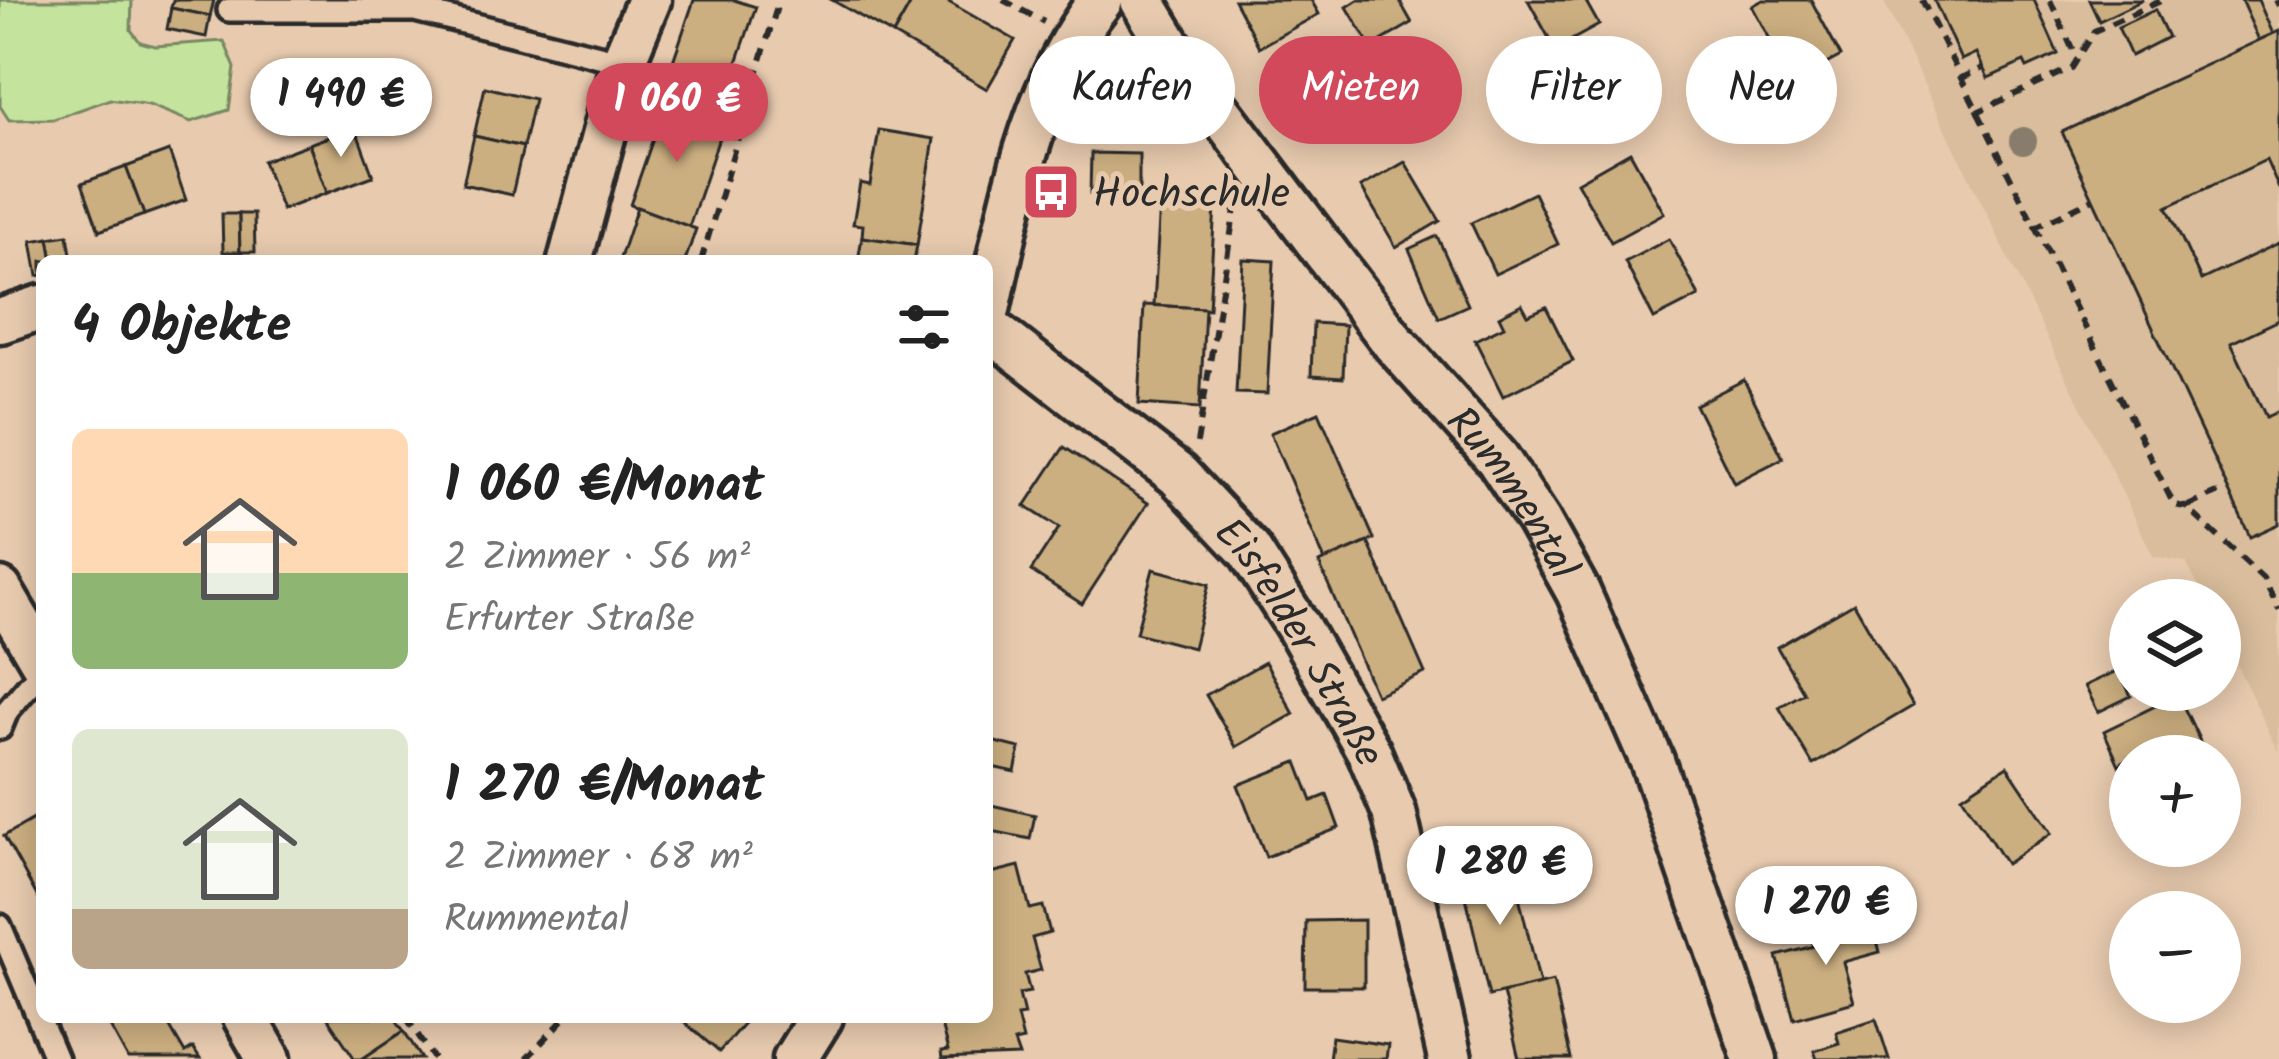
<!DOCTYPE html>
<html lang="de">
<meta charset="utf-8">
<style>
:root{--surface:#fff;--page:#f2f2f2;--text:#222;--muted:#767676;--accent:#d1495b}
body{margin:0;font-family:Kalam,sans-serif;background:var(--page);color:var(--text);height:100vh;display:flex;flex-direction:column;font-size:45px;white-space:nowrap}
*{box-sizing:border-box;margin:0}
p{font-size:39px;color:var(--muted)}
.icon{flex:none;width:66px;height:66px;fill:none;stroke:currentColor;stroke-width:2;stroke-linecap:round;stroke-linejoin:round}
.map{position:relative;flex:1;overflow:hidden}
.panel{position:absolute;left:36px;top:255px;width:957px;height:768px;display:flex;flex-direction:column;background:var(--surface);border-radius:18px;box-shadow:0 6px 30px #0003}
.panel>*{flex:none}
.guide{position:absolute;left:1029px;top:36px;width:1068px;height:108px;display:flex;gap:24px}
.tools{position:absolute;left:2109px;top:579px;display:grid;gap:24px}
.tools a{display:grid;place-items:center;width:132px;height:132px;border-radius:50%;background:var(--surface);box-shadow:0 6px 30px #0003;font-size:60px}
.price{position:absolute;translate:-50% -102px;padding:0 27px;border-radius:42px;background:#fff;color:#222;font-size:39px;line-height:78px;filter:drop-shadow(0 3px 6px #0008)}
.price::after{content:'';position:absolute;left:50%;top:72px;width:36px;height:27px;margin-left:-18px;background:inherit;clip-path:polygon(0 0,100% 0,50% 100%)}
.price.active{background:var(--accent);color:#fff}
ul{padding:0;list-style:none}
li{display:flex;align-items:center;gap:36px;height:300px;padding:0 36px}
li span{display:grid;place-items:center;flex:none;width:336px;height:240px;border-radius:18px;color:#555}
li>.icon{margin-inline-start:auto}
span .icon{width:144px;height:144px;fill:#fffc;stroke-width:1}
li b{font-size:51px}
h2{display:flex;justify-content:space-between;align-items:center;height:144px;padding:0 36px;font-size:51px}
.chip{padding:0 42px;border-radius:54px;background:var(--surface);box-shadow:0 6px 30px #0003;font-size:42px;line-height:108px}
.chip.active{background:var(--accent);color:#fff}
.map>svg:first-child{display:block}
.built{fill:#d9bd9c}
.green{fill:#c4e39c;stroke:#788764;stroke-width:3}
.building{fill:#ccaf81;stroke:#2b2b2b;stroke-width:3}
.lines{fill:none;stroke-linecap:round;stroke-linejoin:round}
.service-casing{stroke:#2b2b2b;stroke-width:30}
.minor-casing{stroke:#2b2b2b;stroke-width:51}
.path{stroke:#2b2b2b;stroke-width:6;stroke-dasharray:12 9;stroke-linecap:butt}
.service{stroke:#e8cbaf;stroke-width:21}
.minor{stroke:#e8cbaf;stroke-width:42}
.tree{fill:#887d6c}
.labels{text-anchor:middle;stroke-width:10;stroke-linejoin:round;paint-order:stroke}
.poi-label{font-size:42px;fill:#2b2b2b;stroke:#e8cbaf;text-anchor:start}
.street-label{font-size:42px;fill:#2b2b2b;stroke:#e8cbaf}
</style>
<div class="map">
<svg width="2279" height="1059" viewBox="0 0 2279 1059">
<rect width="100%" height="100%" fill="#e8cbaf"/>
<filter id="ink" filterUnits="userSpaceOnUse"><feTurbulence type="fractalNoise" baseFrequency=".00833" numOctaves="2"/><feDisplacementMap in="SourceGraphic" scale="24" xChannelSelector="R" yChannelSelector="G"/><feConvolveMatrix kernelMatrix="1 2 1 2 8 2 1 2 1" color-interpolation-filters="sRGB"/></filter>
<g filter="url(#ink)">
<!-- built -->
<path class="built" d="M1883,0H2279V752L2220,631V600H2205L2186,562L2153,556Z"/>
<!-- green -->
<path class="green" d="M0,0H132L131,30L140,42L155,46L224,41L235,68L229,110L191,122L149,105L110,99L54,119L9,120L0,106Z"/>
<!-- building -->
<g class="building">
<path d="M173,0H214L210,16L171,8Z"/>
<path d="M694,0H734L756,7L717,121L659,102Z"/>
<path d="M832,0H913L893,35Z"/>
<path d="M913,0H945L1015,40L987,89L893,35Z"/>
<path d="M1234,0H1311L1319,14L1259,47Z"/>
<path d="M1358,0H1399L1412,23L1371,47L1347,7Z"/>
<path d="M1528,0H1585L1599,25L1555,49Z"/>
<path d="M1763,0H1811L1841,56L1793,82L1752,6Z"/>
<path d="M1934,0H2034L2058,54L2027,68L2024,62L1988,78L1976,53L1961,60Z"/>
<path d="M2089,0H2143L2099,21Z"/>
<path d="M2241,0H2258L2273,34L2259,40Z"/>
<path d="M171,8L210,16L206,37L167,29Z"/>
<path d="M2155,10L2168,37L2131,56L2118,27Z"/>
<path d="M2279,31V189L2266,160L2167,207L2201,280L2279,243V320L2231,343L2266,417L2279,411V524L2250,537L2062,132Z"/>
<path d="M1600,52L1630,105L1580,134L1550,81Z"/>
<path d="M485,87L534,99L523,147L474,136Z"/>
<path d="M665,104L724,123L689,227L630,205Z"/>
<path d="M355,127L373,176L327,193L309,144Z"/>
<path d="M879,130L934,139L917,245L862,237L863,225L853,224L860,183L870,185Z"/>
<path d="M474,136L523,147L512,195L463,184Z"/>
<path d="M309,144L327,193L282,210L263,161Z"/>
<path d="M169,151L186,200L144,215L126,167Z"/>
<path d="M1630,152L1664,213L1611,242L1577,182Z"/>
<path d="M1091,153L1139,154V195L1090,194Z"/>
<path d="M1405,162L1440,221L1396,247L1361,187Z"/>
<path d="M126,167L144,215L99,231L82,183Z"/>
<path d="M1534,193L1558,244L1495,274L1471,223Z"/>
<path d="M1160,202L1215,205L1209,309L1154,305Z"/>
<path d="M637,207L696,229L685,261H619Z"/>
<path d="M222,214H239L240,252H223Z"/>
<path d="M239,214H254L255,252H240Z"/>
<path d="M68,235L72,261H53L49,238Z"/>
<path d="M1437,236L1468,305L1439,318L1409,249Z"/>
<path d="M862,237L917,245L914,261H858Z"/>
<path d="M49,238L53,261H42V275L38,276L32,241Z"/>
<path d="M1669,239L1699,296L1654,319L1625,262Z"/>
<path d="M1243,259L1274,261L1267,394L1236,393Z"/>
<path d="M1522,304L1528,315L1546,307L1573,361L1503,396L1475,340L1504,326L1499,316Z"/>
<path d="M1144,305L1205,308L1200,408L1139,404Z"/>
<path d="M1313,323L1345,325L1343,378L1311,376Z"/>
<path d="M1744,380L1783,458L1734,483L1695,405Z"/>
<path d="M1319,412L1374,539L1325,561L1270,433Z"/>
<path d="M1064,447L1148,503L1082,604L1031,571L1059,528L1025,506Z"/>
<path d="M1368,542L1425,673L1376,695L1319,563Z"/>
<path d="M1153,569L1209,584L1193,648L1136,633Z"/>
<path d="M1854,603L1913,706L1813,765L1779,707L1804,693L1777,647Z"/>
<path d="M1265,662L1294,714L1236,747L1206,695Z"/>
<path d="M2119,670L2131,696L2098,712L2085,686Z"/>
<path d="M2178,695L2207,756L2142,754L2130,756L2119,765L2104,731Z"/>
<path d="M987,740L1020,748L1015,772L987,766Z"/>
<path d="M1297,762L1312,801L1327,795L1339,828L1266,857L1238,785Z"/>
<path d="M2007,766L2052,833L2006,864L1962,796Z"/>
<path d="M987,804L1035,815L1030,839L987,830Z"/>
<path d="M42,814V905L4,836Z"/>
<path d="M1510,859L1540,984L1489,996L1460,871Z"/>
<path d="M1019,866L1030,909L1043,906L1050,933L1032,938L1041,970L1025,974L1030,992L1019,994L1024,1015L1017,1016L1023,1040L1014,1042L1019,1056L942,1059L941,1052L948,1051L939,1017H987V874Z"/>
<path d="M1871,918L1880,952L1843,962L1854,1002L1794,1019L1777,956L1814,946L1810,934Z"/>
<path d="M1364,920V987H1305L1306,921Z"/>
<path d="M1553,981L1571,1059H1519L1503,993Z"/>
<path d="M105,1017H164L185,1053L193,1048L200,1059H128Z"/>
<path d="M327,1017H394L404,1031L362,1059H355Z"/>
<path d="M678,1017H749L719,1052Z"/>
<path d="M1876,1019L1889,1059H1817L1814,1051L1839,1043L1836,1032Z"/>
<path d="M404,1031L422,1059H362Z"/>
<path d="M1332,1037L1388,1045L1386,1059H1329Z"/>
</g>
<g class="lines">
<!-- service casing -->
<g class="service-casing">
<g id="service">
<path d="M229,10H415L623,62"/>
<path d="M0,728L7,711L42,670"/>
<path d="M0,926L56,1059"/>
</g>
</g>
<!-- minor casing -->
<g class="minor-casing">
<g id="minor">
<path id="s1" d="M1142,0L1169,45L1301,220L1395,344L1497,458L1538,520L1578,592L1652,761L1755,1059"/>
<path d="M570,261L623,62L649,0"/>
<path d="M987,314C1011,206 1030,89 1101,0"/>
<path d="M0,321L42,307"/>
<path id="s2" d="M987,327L1178,475L1249,550L1298,627L1369,752L1394,812L1450,1059"/>
<path d="M0,590L42,661"/>
<path d="M245,1017L269,1059"/>
<path d="M795,1059L821,1017"/>
</g>
</g>
<!-- path -->
<g class="path">
<path d="M1003,0L1044,22"/>
<path d="M1922,0L2174,505L2186,507L2263,578L2279,610"/>
<path d="M2050,0L2076,57"/>
<path d="M2276,0L2279,6"/>
<path d="M1960,79L1983,68"/>
<path d="M1975,113L2071,68L2094,31L2163,0"/>
<path d="M2033,228L2093,199"/>
<path d="M701,261L779,0"/>
<path d="M1197,443L1237,196"/>
<path d="M2188,506L2228,488"/>
<path d="M406,1017L434,1059"/>
<path d="M526,1059L566,1017"/>
</g>
<!-- service -->
<use href="#service" class="service"/>
<!-- minor -->
<use href="#minor" class="minor"/>
</g>
<!-- trees -->
<circle class="tree" cx="2023" cy="141" r="14"/>
</g>
<!-- icons -->
<defs>
<g id="bus-square" transform="scale(3)"><rect x="-9" y="-9" width="18" height="18" rx="4" fill="#d1495b" stroke="#e8cbaf"/><path d="M-5-6H5V4H4V6H2V4H-2V6H-4V4H-5ZM-3.5-4V0h7V-4ZM-3.5 1.2v1.5H-2V1.2ZM2 1.2v1.5H3.5V1.2Z" fill="#fff"/></g>
</defs>
<g fill-rule="evenodd">
<use href="#bus-square" x="1051" y="192"/>
</g>
<g class="labels">
<!-- poi labels -->
<g class="poi-label">
<text x="1093" y="207">Hochschule</text>
</g>
<!-- street labels -->
<g class="street-label">
<text dy="15" stroke="none"><textPath href="#s1" startOffset="618">Rummental</textPath></text>
<text dy="15" stroke="none"><textPath href="#s2" startOffset="450">Eisfelder Straße</textPath></text>
</g>
</g>
</svg>
<div class="tools">
<a><svg class="icon" aria-label="layers" viewBox="0 0 24 24"><path d="M12 4l9 5-9 5-9-5zM3 14l9 5 9-5"/></svg></a>
<a>+</a>
<a>−</a>
</div>
<b class="price" style="left:341px;top:160px">1 490 €</b>
<b class="price active" style="left:677px;top:165px">1 060 €</b>
<b class="price" style="left:1500px;top:928px">1 280 €</b>
<b class="price" style="left:1826px;top:968px">1 270 €</b>
<div class="guide">
<a class="chip">Kaufen</a>
<a class="chip active">Mieten</a>
<a class="chip">Filter</a>
<a class="chip">Neu</a>
</div>
<section class="panel">
<h2>4 Objekte<svg class="icon" aria-label="filters" viewBox="0 0 24 24"><path d="M4 7h16M4 17h16"/><circle cx="9" cy="7" r="2"/><circle cx="15" cy="17" r="2"/></svg></h2>
<ul>
<li><span style="background:linear-gradient(#ffd9b3 60%,#8fb573 0)"><svg class="icon" aria-label="home" viewBox="0 0 24 24"><path d="M3 11l9-7 9 7M6 9v11h12V9"/></svg></span><div><b>1 060 €/Monat</b><p>2 Zimmer · 56 m²</p><p>Erfurter Straße</p></div></li>
<li><span style="background:linear-gradient(#dfe7d0 75%,#b9a48a 0)"><svg class="icon" aria-label="home" viewBox="0 0 24 24"><path d="M3 11l9-7 9 7M6 9v11h12V9"/></svg></span><div><b>1 270 €/Monat</b><p>2 Zimmer · 68 m²</p><p>Rummental</p></div></li>
</ul>
</section>
</div>
